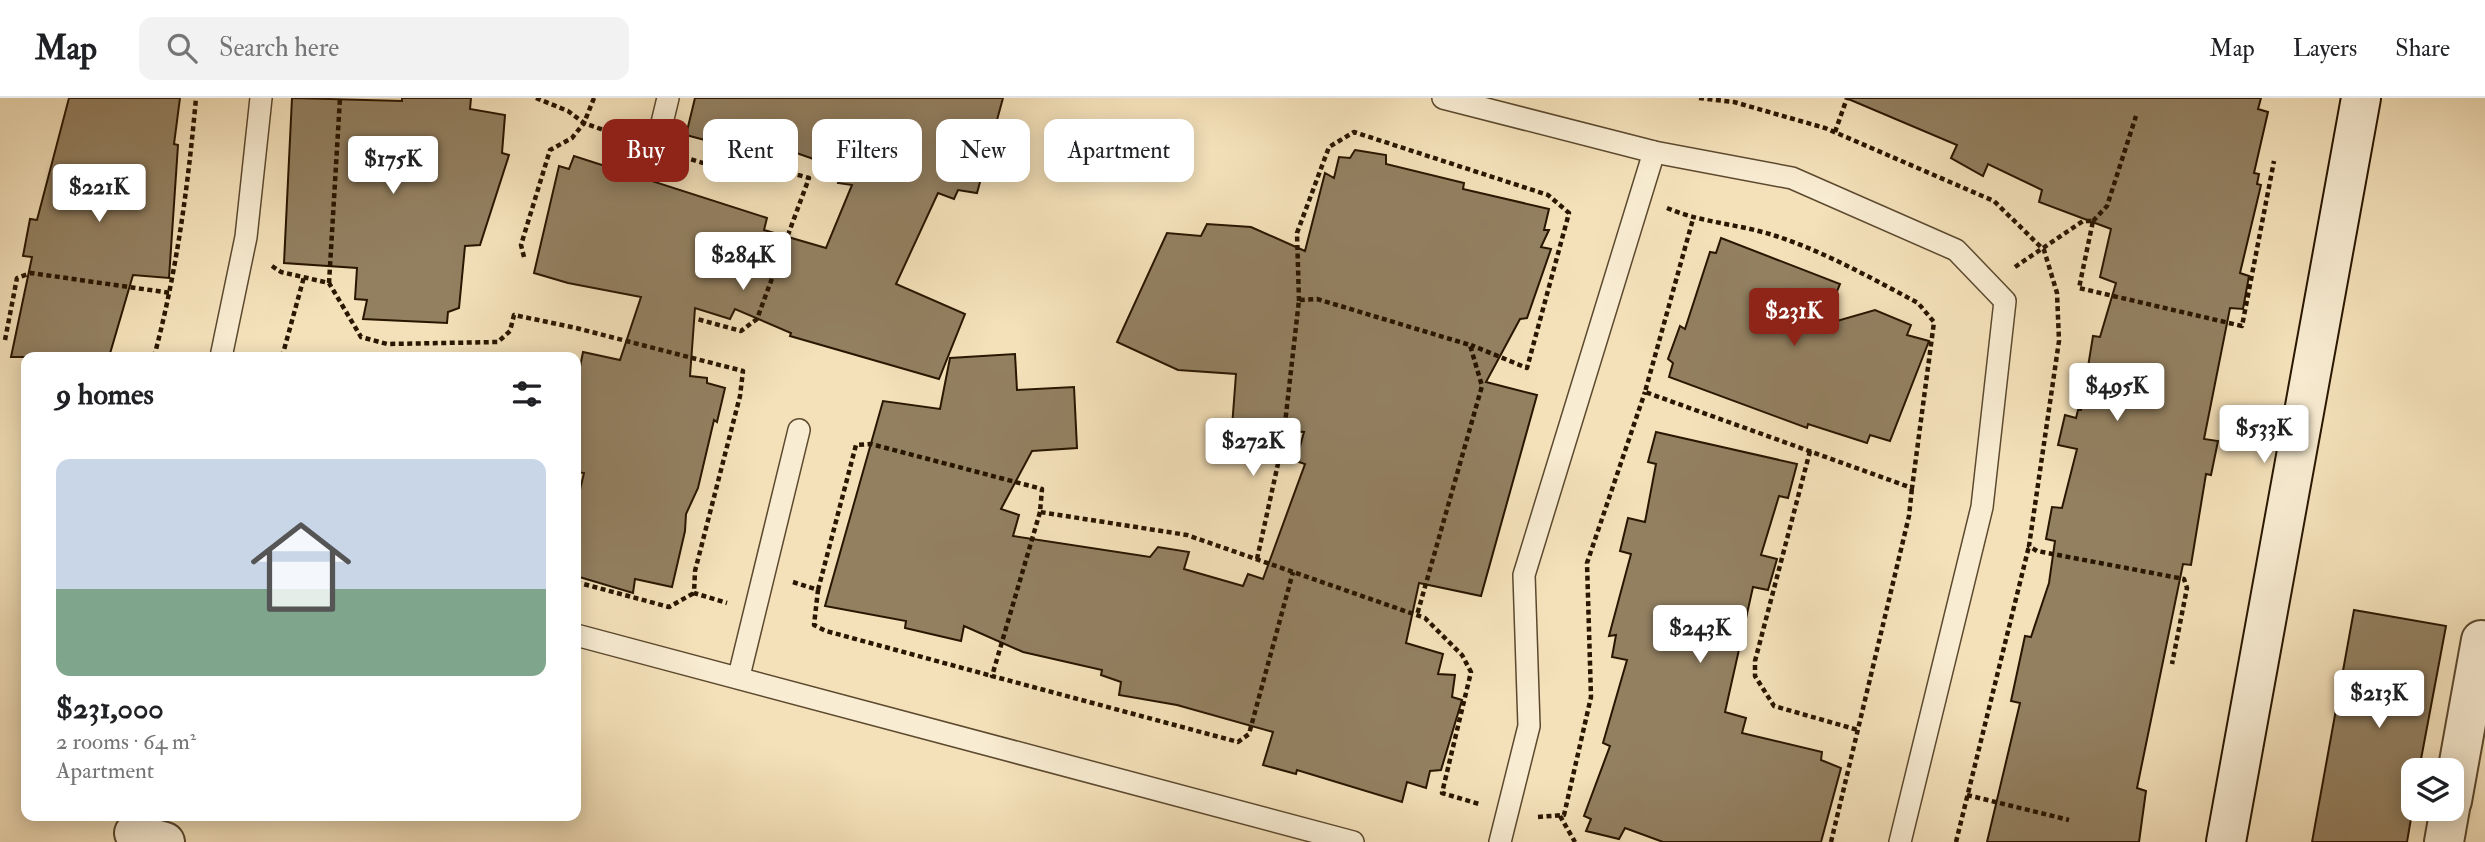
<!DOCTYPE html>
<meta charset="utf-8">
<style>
:root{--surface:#fff;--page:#f2f2f2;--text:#202124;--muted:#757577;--line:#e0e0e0;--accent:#8f2418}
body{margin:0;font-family:"IM FELL Double Pica",serif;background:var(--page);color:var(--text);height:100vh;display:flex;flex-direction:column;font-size:26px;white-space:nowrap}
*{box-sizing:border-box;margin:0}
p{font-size:23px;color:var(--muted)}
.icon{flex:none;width:38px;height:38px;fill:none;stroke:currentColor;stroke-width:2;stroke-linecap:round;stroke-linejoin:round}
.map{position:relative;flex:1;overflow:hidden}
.drawer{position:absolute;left:21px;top:254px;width:560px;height:469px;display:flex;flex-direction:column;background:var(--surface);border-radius:14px;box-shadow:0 4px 18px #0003}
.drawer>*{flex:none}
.banner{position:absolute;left:602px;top:21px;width:665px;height:63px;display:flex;gap:14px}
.fabs{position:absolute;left:2401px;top:660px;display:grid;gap:14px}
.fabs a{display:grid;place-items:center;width:63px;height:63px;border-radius:14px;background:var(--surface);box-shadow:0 4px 18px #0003;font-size:35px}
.price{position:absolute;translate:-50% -60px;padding:0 16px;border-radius:7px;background:#fff;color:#222;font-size:23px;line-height:46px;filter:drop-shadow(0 2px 4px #0008)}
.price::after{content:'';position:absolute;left:50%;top:42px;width:21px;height:16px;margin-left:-10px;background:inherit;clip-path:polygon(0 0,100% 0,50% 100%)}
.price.on{background:var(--accent);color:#fff}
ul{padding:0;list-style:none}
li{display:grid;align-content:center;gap:14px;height:371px;padding:0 35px}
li+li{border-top:2px solid var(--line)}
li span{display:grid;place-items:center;height:217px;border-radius:14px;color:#555}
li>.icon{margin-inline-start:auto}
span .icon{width:126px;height:126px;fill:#fffc;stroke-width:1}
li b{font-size:30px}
h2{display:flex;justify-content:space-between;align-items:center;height:84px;padding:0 35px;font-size:30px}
.pill{padding:0 24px;border-radius:14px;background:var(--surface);box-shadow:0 4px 18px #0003;font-size:24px;line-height:63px}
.pill.on{background:var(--accent);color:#fff}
header{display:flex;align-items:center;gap:42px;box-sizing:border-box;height:98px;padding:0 35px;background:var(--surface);border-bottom:2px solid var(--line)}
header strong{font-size:33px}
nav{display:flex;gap:38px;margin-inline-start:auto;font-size:24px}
.search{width:490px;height:63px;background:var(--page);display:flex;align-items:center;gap:18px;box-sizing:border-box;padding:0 24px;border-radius:14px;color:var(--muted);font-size:26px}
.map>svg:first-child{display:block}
.building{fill:#938061;stroke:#291600;stroke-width:2}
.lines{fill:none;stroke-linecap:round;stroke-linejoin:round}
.lane-casing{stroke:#5c492e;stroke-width:24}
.street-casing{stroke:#5c492e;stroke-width:42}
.secondary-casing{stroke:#291600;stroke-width:42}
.path{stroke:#291600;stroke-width:4.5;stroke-dasharray:5 3.5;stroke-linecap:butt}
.lane{stroke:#f8ecd2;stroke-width:21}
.street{stroke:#f8ecd2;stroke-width:38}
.secondary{stroke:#f8ecd2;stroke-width:38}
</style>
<header>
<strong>Map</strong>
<div class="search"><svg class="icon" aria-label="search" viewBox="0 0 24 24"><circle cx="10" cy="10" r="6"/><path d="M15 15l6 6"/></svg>Search here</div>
<nav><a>Map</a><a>Layers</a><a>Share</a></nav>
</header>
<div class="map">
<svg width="2485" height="744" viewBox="0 0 2485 744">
<rect width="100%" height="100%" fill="#f4e1ba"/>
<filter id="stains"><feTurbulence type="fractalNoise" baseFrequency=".00286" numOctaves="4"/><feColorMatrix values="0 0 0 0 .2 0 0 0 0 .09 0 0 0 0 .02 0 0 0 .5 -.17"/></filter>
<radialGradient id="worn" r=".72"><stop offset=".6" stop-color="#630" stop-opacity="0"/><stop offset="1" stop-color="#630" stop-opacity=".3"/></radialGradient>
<!-- building -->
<g class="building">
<path d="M69,0H180L174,46L178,47L169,180L133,177L109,259H11L32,159L23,158L30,121L37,122Z"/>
<path d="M292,0L402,3V0H471L470,11L505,17L502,55L509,57L480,147L465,148L459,210L448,214L447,225L363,221L367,202L355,201L357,170L284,165Z"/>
<path d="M695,0H1003L977,95L958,92L954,101L938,95L896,186L965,216L939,281L790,238L791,235L735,211L730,221L695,210L690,278L707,280V285L725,290L717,324L714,322L698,390L686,416L685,433L672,489L635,481L633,495L576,478V408L584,375L576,374V289L583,254L620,262L641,199L568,185L534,175L559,68L569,71L574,58L767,120L764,132L826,150L852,87L838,85L842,71L788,52L784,63L686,37Z"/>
<path d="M1846,0H2261L2258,11L2268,14L2254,75L2259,76L2257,86L2261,87L2240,175L2249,178L2243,211L2230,210L2204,341L2218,343L2211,377L2206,376L2191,467L2183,466L2137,690L2146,693L2139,744H1987L2020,605L2011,603L2025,538L2031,539L2049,485L2055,443L2046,441L2052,409L2062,410L2077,351L2058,347L2065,317L2076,320L2078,312H2081L2093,238L2100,239L2116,185L2100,179L2111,131L2039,104L2042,92L1988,66L1983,78L1951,60L1957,47Z"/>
<path d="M1355,52L1386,57V66L1464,85L1463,91L1549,111L1544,132H1549L1541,149L1551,151L1527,220L1520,221L1486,284L1537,297L1481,498L1419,485L1406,545L1443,556L1438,576L1455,577L1452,599L1462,602L1441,672L1430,673L1426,690L1407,684L1402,704L1297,672L1296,676L1263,667L1273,634L1177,607L1119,597L1121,584L1101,577L1102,572L1023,554L964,528L961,543L905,530L906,523L825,508L883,303L940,311L950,260L1015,256L1017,292L1074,289L1077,350L1032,353L1001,411L1019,417L1013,438L1150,459L1158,449L1189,454L1184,471L1243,488L1248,476L1263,481L1305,366L1296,363L1304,334L1232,329L1236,276L1178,272L1117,244L1167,135L1201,138L1207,126L1251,129L1305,153L1325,75L1334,80L1339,59L1350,60Z"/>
<path d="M1721,140L1840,186L1823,227L1875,212L1911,227L1907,237L1929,243L1890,343L1870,337L1867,345L1808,326L1807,330L1669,279L1673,265L1668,261L1680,228L1685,231L1710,154L1716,155Z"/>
<path d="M1656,334L1797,366L1788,400L1779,398L1761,457L1777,461L1768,492L1753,489L1725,614L1746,620L1742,635L1822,654L1821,662L1841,670L1821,744H1663L1625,730L1619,741L1586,733L1591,721L1584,718L1610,648L1603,645L1627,562L1612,559L1616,537L1609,538L1631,456L1620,453L1628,420L1645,424L1656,366L1648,364Z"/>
<path d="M2354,512L2446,528L2419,672H2413V709L2407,744H2312Z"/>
</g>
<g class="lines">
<!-- lane casing -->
<g class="lane-casing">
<g id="lane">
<path d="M1443,0L1654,54L1792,80L1956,152L2005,203L1982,409L1900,744"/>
<path d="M661,29L668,0"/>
<path d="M221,259L246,139L261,0"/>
<path d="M576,537L1353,744"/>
<path d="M739,578L799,332"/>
<path d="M1500,744L1529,628L1524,477L1654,54"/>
</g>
</g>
<!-- street casing -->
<g class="street-casing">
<g id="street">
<path d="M2452,703L2481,542"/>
<path d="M134,735L165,744"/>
<path d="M2444,744L2450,710"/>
</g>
</g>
<!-- secondary casing -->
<g class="secondary-casing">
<path id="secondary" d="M2226,744L2361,0"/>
</g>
<!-- path -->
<g class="path">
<path d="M536,0L568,13L584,25L594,0"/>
<path d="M1699,0L1734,4L1825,30L1994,103L2044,152L2057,195L2059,243L2029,448L2037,453L2184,481L2187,490L2172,566"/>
<path d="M1835,34L1847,0"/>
<path d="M675,56C698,63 720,74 741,61L809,80L757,221L741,233L697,221"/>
<path d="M1667,110C1702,125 1740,126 1776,138C1825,154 1873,181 1918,205L1934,224L1912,390L1645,294L1693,121"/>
<path d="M2093,123L2107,108L2136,18"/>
<path d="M524,159L521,147L550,52L572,40L584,25L634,43"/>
<path d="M272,168L281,174L329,185L361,239L387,246L498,244L510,233L514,217L576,230L743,273L740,298L695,473L694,495L727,505"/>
<path d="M2015,169L2083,123H2093L2079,190L2242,228L2274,63"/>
<path d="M329,185L340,0"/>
<path d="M1299,203L1297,135L1329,49L1354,34L1548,97L1569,115L1527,270L1471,247"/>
<path d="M5,242L17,180L31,175L171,195"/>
<path d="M154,259C177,173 188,88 196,0"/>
<path d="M282,259L304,179"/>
<path d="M1810,353L1755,563V578L1774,608L1858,632"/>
<path d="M1040,414L992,578L1238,644L1249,636L1293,474"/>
<path d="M1257,461L1283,343L1299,202L1317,201L1470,247L1482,288L1417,517"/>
<path d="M576,484L669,509L694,495"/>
<path d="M793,484L818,492L814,527L826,533L992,578"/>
<path d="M818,492L856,347L871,346L1042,391L1040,414L1187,437L1425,520L1462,557L1471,574L1442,695L1479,706"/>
<path d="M1967,697L2069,722"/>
<path d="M1560,718L1575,744"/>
<path d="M1538,719L1564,717L1591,599L1587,465L1645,294"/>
<path d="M1831,744L1909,418L1912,390"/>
<path d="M1956,744L2029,448"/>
</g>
<!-- lane -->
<use href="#lane" class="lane"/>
<!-- street -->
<use href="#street" class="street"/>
<!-- secondary -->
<use href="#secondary" class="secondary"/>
</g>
<rect width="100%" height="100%" filter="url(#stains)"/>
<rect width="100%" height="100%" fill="url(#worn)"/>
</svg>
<div class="fabs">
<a><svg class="icon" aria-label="layers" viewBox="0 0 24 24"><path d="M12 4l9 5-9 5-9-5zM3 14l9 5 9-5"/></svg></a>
</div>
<b class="price" style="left:393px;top:98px">$175K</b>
<b class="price" style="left:99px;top:126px">$221K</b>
<b class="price" style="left:743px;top:194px">$284K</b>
<b class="price on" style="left:1794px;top:250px">$231K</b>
<b class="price" style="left:2117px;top:325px">$495K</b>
<b class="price" style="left:2264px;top:367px">$533K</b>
<b class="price" style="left:1253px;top:380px">$272K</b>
<b class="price" style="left:1700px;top:567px">$243K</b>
<b class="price" style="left:2379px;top:632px">$213K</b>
<div class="banner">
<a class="pill on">Buy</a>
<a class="pill">Rent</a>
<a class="pill">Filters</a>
<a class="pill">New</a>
<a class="pill">Apartment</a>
</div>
<section class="drawer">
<h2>9 homes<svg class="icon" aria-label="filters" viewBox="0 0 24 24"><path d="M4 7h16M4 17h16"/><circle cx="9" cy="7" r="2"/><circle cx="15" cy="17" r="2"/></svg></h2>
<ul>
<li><span style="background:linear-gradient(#c9d6e8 60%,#7fa58c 0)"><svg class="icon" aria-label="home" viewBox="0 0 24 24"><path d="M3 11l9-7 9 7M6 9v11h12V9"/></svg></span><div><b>$231,000</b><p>2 rooms · 64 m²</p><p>Apartment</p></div></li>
</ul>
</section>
</div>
